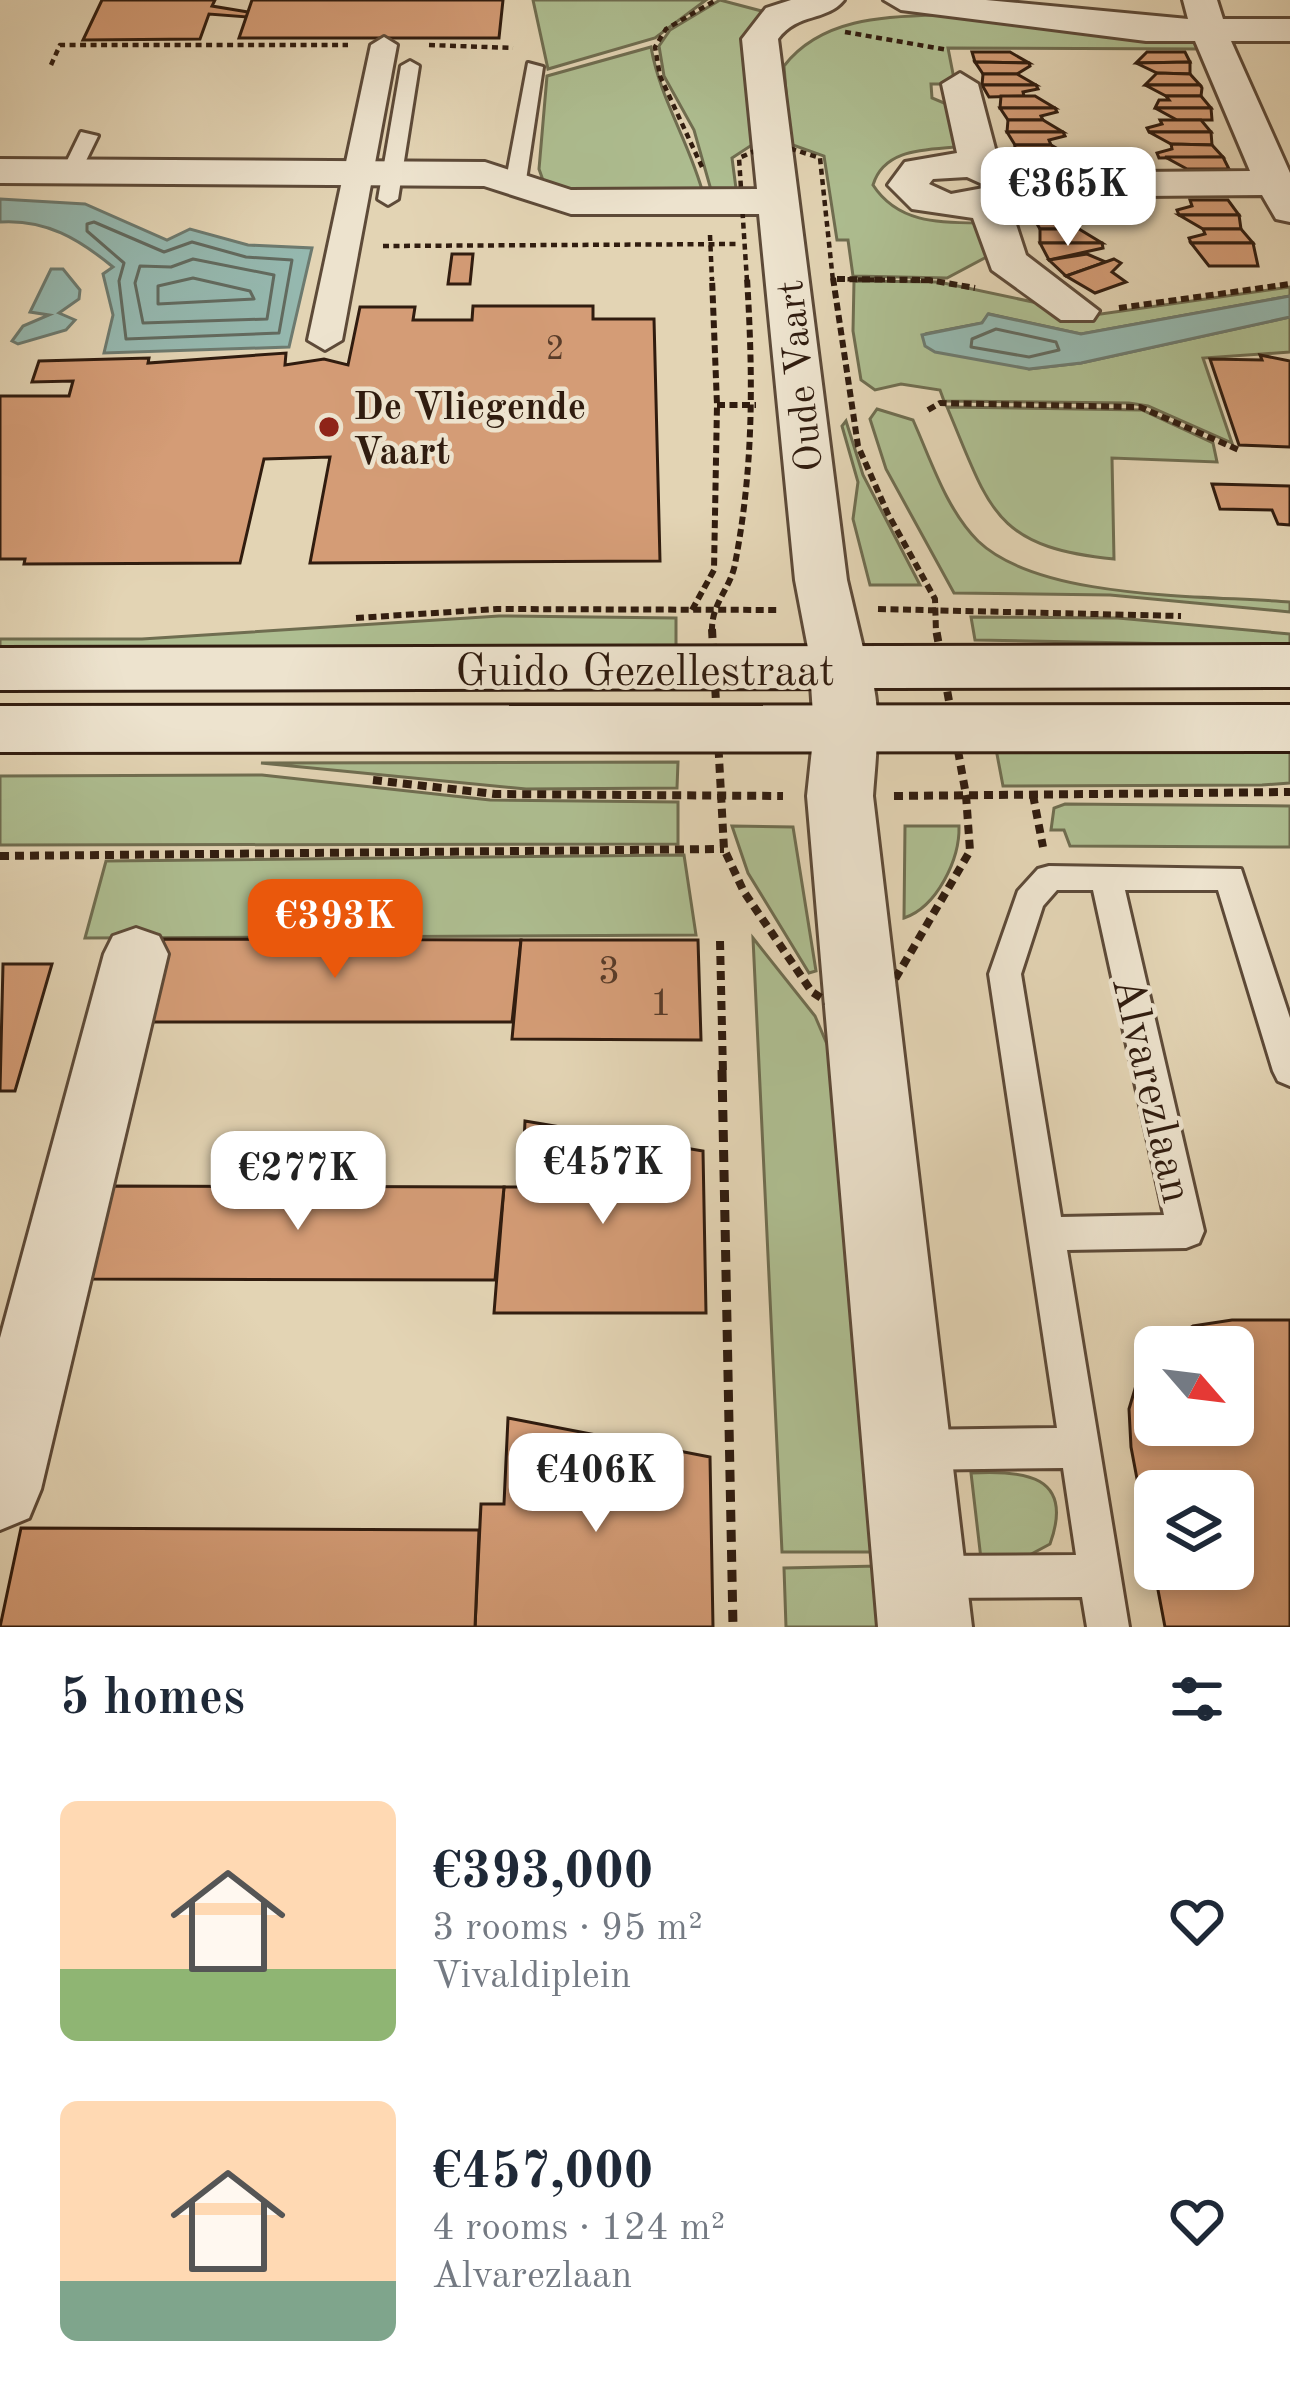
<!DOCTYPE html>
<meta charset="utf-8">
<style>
:root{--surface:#fff;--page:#f2f2f3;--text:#1f2937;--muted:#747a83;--accent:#ea580c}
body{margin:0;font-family:"Old Standard TT",serif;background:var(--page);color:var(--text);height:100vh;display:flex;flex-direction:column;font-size:45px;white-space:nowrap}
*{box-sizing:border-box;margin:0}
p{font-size:39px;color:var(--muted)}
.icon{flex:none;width:66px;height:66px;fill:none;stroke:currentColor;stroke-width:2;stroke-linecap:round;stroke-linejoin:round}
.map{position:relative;height:1627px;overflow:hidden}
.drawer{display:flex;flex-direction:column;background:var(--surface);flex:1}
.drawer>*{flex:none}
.needle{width:78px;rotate:118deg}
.tools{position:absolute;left:1134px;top:1326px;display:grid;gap:24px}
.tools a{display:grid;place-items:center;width:120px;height:120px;border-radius:18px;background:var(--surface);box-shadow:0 6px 18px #0003;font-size:60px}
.price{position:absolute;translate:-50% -102px;padding:0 27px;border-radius:24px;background:#fff;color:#222;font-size:39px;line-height:78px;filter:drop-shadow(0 3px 6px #0008)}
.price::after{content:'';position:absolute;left:50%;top:72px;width:36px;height:27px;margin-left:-18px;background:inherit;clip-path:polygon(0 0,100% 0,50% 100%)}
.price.on{background:var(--accent);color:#fff}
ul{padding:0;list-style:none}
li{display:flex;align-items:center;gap:36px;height:300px;padding:0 60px}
li span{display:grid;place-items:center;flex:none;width:336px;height:240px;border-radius:18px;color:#555}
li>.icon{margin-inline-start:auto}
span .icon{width:144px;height:144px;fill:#fffc;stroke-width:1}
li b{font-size:51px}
h2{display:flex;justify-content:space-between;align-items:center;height:144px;padding:0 60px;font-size:51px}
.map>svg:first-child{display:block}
.green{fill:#aebe91;stroke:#6f6d50;stroke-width:3}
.water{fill:#95b8af;stroke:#6d7a6f;stroke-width:3}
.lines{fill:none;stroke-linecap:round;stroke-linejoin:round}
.shore{stroke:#626a5f;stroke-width:3}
.building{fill:#d49c76;stroke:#301c0f;stroke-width:3;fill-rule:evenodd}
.service-casing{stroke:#5d4a38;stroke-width:6}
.pedestrian-casing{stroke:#5d4a38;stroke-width:6}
.minor-casing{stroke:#5d4a38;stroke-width:6}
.tertiary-casing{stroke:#5d4a38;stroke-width:6}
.secondary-casing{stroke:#301c0f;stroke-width:6}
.path-far3{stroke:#301c0f;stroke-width:4.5;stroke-dasharray:6 4.5;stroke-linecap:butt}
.path-far2{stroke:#301c0f;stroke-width:6;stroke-dasharray:8 4.5;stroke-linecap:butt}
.path-far1{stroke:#301c0f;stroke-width:8;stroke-dasharray:9 6;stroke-linecap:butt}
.path{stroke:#301c0f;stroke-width:9;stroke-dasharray:12 8;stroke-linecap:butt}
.service{fill:#ede3ce;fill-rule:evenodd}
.pedestrian{fill:#ede3ce;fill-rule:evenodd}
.minor{fill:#ede3ce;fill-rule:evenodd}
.tertiary{fill:#ede3ce;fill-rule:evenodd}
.secondary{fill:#ede3ce;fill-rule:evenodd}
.poi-dot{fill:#8f2418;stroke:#ede3ce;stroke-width:4.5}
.labels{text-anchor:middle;stroke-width:9;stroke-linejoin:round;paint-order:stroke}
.far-number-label{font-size:33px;fill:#593c29}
.far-street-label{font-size:39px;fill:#301c0f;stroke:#ede3ce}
.far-poi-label{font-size:39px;font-weight:bold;fill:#301c0f;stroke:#ede3ce;text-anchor:start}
.number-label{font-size:39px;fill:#593c29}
.street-label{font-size:45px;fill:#301c0f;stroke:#ede3ce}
</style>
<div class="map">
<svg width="1290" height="1627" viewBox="0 0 1290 1627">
<rect width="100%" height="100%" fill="#e3d4b4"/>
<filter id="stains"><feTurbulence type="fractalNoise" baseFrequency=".00167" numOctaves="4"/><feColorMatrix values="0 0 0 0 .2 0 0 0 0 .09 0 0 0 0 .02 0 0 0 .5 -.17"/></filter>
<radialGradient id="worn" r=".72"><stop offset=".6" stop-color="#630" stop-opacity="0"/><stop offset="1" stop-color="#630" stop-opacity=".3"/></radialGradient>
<!-- green -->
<g class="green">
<path d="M533,0H706L655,38L548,69Z"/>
<path d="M720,0L769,13L755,143L732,158L737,196L713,197L694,130L664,76L659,46L670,30Z"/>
<path d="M939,15L1198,36L1205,49L948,48L955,84H931L932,98L956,108L957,147C924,150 884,149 873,185C897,222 937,223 978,223L994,253L947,278L853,276L848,240H837L824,156L790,144L784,66C820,19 883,16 939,15Z"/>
<path d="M651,47C660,100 691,145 704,197L602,198L545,186L539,169L547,76Z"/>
<path d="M854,281L939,282L1094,315L1290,287V296L1081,334L989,314L982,323L930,333L1029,369L1081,363L1290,317V352L1203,358L1232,443L1148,406L1129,403L944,401L940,390L901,384L875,390L861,380L853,331Z"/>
<path d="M947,407L1142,410L1213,443L1217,462L1112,458L1114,559C993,547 990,509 947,407Z"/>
<path d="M877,409L913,420C931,460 946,509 978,541C1041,601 1206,595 1290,602V612L1110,595L954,593L886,469L870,419Z"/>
<path d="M846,421L863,475L920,585H870L853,519L858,482L842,426Z"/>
<path d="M499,616L676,618V651H0V639H142Z"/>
<path d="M971,617L1118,618L1290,634V646L975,640Z"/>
<path d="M1290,747V783L1262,785L1003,786L996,749Z"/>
<path d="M678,762L677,788L526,789L261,763Z"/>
<path d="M262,775L490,800L678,802V844L0,845V776Z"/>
<path d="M1065,804L1290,806V847L1070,846L1064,830H1051L1054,808Z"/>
<path d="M732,826L793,827L816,971L809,973L748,873Z"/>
<path d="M905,826H959C960,859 937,907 904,918Z"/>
<path d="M684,855L696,935L85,938L106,861Z"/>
<path d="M753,938L815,1016L835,1063L880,1552H782Z"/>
<path d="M971,1473C1024,1470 1075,1475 1050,1544L1022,1559H981Z"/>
<path d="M879,1566L883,1627H786L784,1568Z"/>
</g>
<!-- water -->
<g class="water">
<path d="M0,199L85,204L167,240L190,229L248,245L312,248L289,347L104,353L113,315L103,274L113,267C79,239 46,219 0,222Z"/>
<path d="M51,269H63L80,290L79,299L59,313L75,320L66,330L18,344L12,341L23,326L49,315L30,312Z"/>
<path d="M1290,296V317L1081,363L1029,369L935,352L925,346L922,335L982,323L988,314L1081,334Z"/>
</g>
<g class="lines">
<!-- shore -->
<g class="shore">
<path d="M94,222L164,252L192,242L246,257L292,260L279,333L126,339L119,281L124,263L87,231V224Z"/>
<path d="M193,259L274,275L267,319L143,323L135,283L140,266L171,267Z"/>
<path d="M193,278L250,291L254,299L158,304V286Z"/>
<path d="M996,329L1056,342L1059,350L1029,357L971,347L972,339Z"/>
</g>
</g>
<!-- building -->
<g class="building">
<path d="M102,0H215L212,6L248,12L247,17L209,14L200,39L83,40Z"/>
<path d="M252,0H503L499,38H239Z"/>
<path d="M972,52H1010L1029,63L975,62Z"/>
<path d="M1147,52H1185L1190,62L1136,63Z"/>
<path d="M975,62L1029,63L1030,66L1017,74H983Z"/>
<path d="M1190,62V74L1157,73L1136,63Z"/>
<path d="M1157,73L1190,74L1200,85H1145Z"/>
<path d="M983,74H1017L1036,85H982Z"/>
<path d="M982,85H1036L1038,89L1023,92L1024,96L989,97Z"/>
<path d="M1145,85H1200L1202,88L1201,96H1166Z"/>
<path d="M1001,96H1035L1055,108H1000Z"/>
<path d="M1166,96H1201L1211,108H1155L1159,100H1169Z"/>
<path d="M1000,108H1055L1057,112L1041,116L1043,120H1008Z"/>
<path d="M1155,108H1211L1212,120H1177Z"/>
<path d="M1008,120H1043L1063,132H1007Z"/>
<path d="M1160,120H1201L1211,132H1149L1147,128L1162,124Z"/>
<path d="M1007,132H1063L1065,136L1049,140L1051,145H1015Z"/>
<path d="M1149,132H1211L1212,145L1171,144Z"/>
<path d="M1171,144L1212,145L1223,157L1159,158L1157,153L1172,149Z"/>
<path d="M1015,145H1051L1072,157H1014Z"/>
<path d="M1014,157H1072L1074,162L1060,169H1018Z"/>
<path d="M1165,157H1223L1229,169H1187Z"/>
<path d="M1032,200H1069L1092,214H1031Z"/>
<path d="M1190,200H1228L1239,215H1179L1177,210L1192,206Z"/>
<path d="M1031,214H1092L1104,220L1077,223L1079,229H1040Z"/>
<path d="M1179,215H1239L1241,229H1203Z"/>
<path d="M1040,229H1079L1102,243H1040Z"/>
<path d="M1203,229H1241L1253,243H1191L1189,238L1205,234Z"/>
<path d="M1040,243H1102L1103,248L1049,260Z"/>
<path d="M1191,243H1253L1258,266H1209Z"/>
<path d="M452,254H473L470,284H448Z"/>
<path d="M1087,254L1106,262L1066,276L1049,260Z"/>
<path d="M1114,259L1121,263L1112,272L1126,282L1095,293L1066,276Z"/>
<path d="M473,306H593V319H654L660,561L310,563L330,457L264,459L240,563L24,564L25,559H0V396H69L73,381L32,382L39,361L149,358L148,363L286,353L285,365L324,359L348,365L360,307H415L413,320H472Z"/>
<path d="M1260,355L1290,361V447L1239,445L1210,359L1262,360Z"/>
<path d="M1212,484L1290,486V525L1278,524L1272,510L1220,509Z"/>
<path d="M164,939L521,940L512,1022H144Z"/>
<path d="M521,940H698L701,1040L512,1039Z"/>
<path d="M3,964H52L15,1091H0Z"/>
<path d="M525,1121L703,1151L706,1313H494L504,1187H522Z"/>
<path d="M107,1186L504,1187L495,1280L85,1279Z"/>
<path d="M1232,1320H1290V1627H1165L1131,1447L1129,1409L1140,1372L1155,1354V1425H1233V1347H1161L1193,1326ZM1155,1491H1233V1569H1155Z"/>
<path d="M508,1418L710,1457L713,1627H475L481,1504H504Z"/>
<path d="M21,1528L479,1530L475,1627H0Z"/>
</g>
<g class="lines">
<!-- service casing -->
<g class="service-casing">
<g id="service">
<path d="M410,61L419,66L398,199L388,205L378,199L401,66Z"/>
<path d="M528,63L543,67L526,180L516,186L506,180Z"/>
<path d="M81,132L98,136L79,175H65L62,171Z"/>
<path d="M1049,866L1241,869L1290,1018V1086L1278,1081L1273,1071L1218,890H1125L1204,1231L1199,1243L1186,1248L1067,1250L1129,1627H1087L1082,1597L927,1598L912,1592L906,1577L912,1562L927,1556L1076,1555L1063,1468L910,1470L896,1464L890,1450L896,1436L910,1430L1057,1428L989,974L1018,891L1038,869ZM1057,890H1093L1164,1215L1061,1217L1021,974L1043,906Z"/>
</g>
</g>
<!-- pedestrian casing -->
<g class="pedestrian-casing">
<path id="pedestrian" d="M384,37L397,45L342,340L325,350L308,340L371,45Z"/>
</g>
<!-- minor casing -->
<g class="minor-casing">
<g id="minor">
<path d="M791,0H844C826,22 798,12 778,39L847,580L868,669L860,683L840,688L820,683L812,669L795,580L759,214H571L484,186L0,183V159L485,162L571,190L757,189L742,39L766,8Z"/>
<path d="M884,0H986L1188,19L1183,0H1217L1223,19H1290V41H1231L1290,173V222L1276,219L1262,195L1022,197L1011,209L1026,255L1099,311L1093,320H1061L992,270L973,218L912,209L888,185L905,162L957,153L942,84L960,73L978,84L998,160L1020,173L1250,171L1195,41H1146L901,10ZM967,177L989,187L951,194L929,184L933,179Z"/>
<path d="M136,928L159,936L168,954L41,1489L29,1518L0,1530V1338L104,954L113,936Z"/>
</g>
</g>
<!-- tertiary casing -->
<g class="tertiary-casing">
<path id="tertiary" d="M840,648L862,654C885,694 876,751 873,796L972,1627H878L807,796L814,730L810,669L818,654Z"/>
</g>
<!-- secondary casing -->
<g class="secondary-casing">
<g id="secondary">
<path d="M1290,645V687L0,690V648Z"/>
<path d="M1290,705V751L0,752V706Z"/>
</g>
</g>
<!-- path-far3 -->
<g class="path-far3">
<path d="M845,32L948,50"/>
<path d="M429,45L513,48"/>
<path d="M51,65L60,45H348"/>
<path d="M702,167L660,76L655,47L666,29L716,0"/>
<path d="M710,235L712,281"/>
<path d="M383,246L740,244"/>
<path d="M837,279L933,281"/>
<path d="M747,281L739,158L773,143L820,158L833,281"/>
</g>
<!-- path-far2 -->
<g class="path-far2">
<path d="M833,278L858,446L888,514L935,599L936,632"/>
<path d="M837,279L929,280L975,288"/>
<path d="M1119,308L1290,284"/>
<path d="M717,405H756"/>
<path d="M928,410L940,403L1140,407L1241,451"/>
<path d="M878,609L1181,616"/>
<path d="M692,610L714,570L717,405L712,278"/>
<path d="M356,618L497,609L779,610"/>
<path d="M712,632C711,603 730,590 735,564C754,465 753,377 747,278"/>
</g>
<!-- path-far1 -->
<g class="path-far1">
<path d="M712,629L724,849L744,892L812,992L867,1027L970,851L966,795L936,629"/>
<path d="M373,780L495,794L783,796"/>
<path d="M1033,795L1043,847"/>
<path d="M894,796L1290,792"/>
<path d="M0,856L724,849"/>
<path d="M720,941L723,1073"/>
</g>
<!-- path -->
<path class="path" d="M722,1070L733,1627"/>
<!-- service -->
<use href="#service" class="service"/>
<!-- pedestrian -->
<use href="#pedestrian" class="pedestrian"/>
<!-- minor -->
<use href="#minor" class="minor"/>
<!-- tertiary -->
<use href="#tertiary" class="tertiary"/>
<!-- secondary -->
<use href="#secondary" class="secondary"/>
</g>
<!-- markers -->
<circle class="poi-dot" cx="329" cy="427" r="12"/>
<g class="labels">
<!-- far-number labels -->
<g class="far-number-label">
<text x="555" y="359">2</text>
</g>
<!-- far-street labels -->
<g class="far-street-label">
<text transform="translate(798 376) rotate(-96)" y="14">Oude Vaart</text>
</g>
<!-- far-poi labels -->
<g class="far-poi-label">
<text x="353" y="419">De Vliegende<tspan x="353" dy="45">Vaart</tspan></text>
</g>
<!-- number labels -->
<g class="number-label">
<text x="609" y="983">3</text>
<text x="661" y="1015">1</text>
</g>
<!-- street labels -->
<g class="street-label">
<text x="645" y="685">Guido Gezellestraat</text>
<text transform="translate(1154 1089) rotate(77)" y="16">Alvarezlaan</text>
</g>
</g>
<rect width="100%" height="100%" filter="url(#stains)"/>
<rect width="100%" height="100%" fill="url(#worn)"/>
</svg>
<div class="tools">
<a><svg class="needle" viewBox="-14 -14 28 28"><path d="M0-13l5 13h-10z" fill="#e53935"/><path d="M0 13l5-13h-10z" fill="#747a83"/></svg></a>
<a><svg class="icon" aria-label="layers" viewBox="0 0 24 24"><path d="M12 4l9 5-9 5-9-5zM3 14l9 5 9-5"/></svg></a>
</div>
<b class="price" style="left:1068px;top:249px">€365K</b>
<b class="price on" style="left:335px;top:981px">€393K</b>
<b class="price" style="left:603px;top:1227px">€457K</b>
<b class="price" style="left:298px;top:1233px">€277K</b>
<b class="price" style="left:596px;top:1535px">€406K</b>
</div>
<section class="drawer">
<h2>5 homes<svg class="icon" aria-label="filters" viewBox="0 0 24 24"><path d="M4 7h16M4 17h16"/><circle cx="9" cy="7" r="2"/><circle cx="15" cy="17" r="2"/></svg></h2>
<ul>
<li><span style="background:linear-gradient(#ffd9b3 70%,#8fb573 0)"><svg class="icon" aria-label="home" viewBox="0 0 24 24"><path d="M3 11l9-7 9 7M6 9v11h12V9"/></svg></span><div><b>€393,000</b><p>3 rooms · 95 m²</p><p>Vivaldiplein</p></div><svg class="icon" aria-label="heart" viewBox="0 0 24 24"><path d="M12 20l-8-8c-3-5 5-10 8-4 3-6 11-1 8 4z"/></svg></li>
<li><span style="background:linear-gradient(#ffd9b3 75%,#7fa58c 0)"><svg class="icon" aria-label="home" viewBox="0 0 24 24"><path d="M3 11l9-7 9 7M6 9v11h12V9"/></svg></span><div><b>€457,000</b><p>4 rooms · 124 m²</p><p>Alvarezlaan</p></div><svg class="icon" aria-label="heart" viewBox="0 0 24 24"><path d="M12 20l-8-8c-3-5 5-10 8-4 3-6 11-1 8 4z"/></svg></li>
</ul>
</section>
